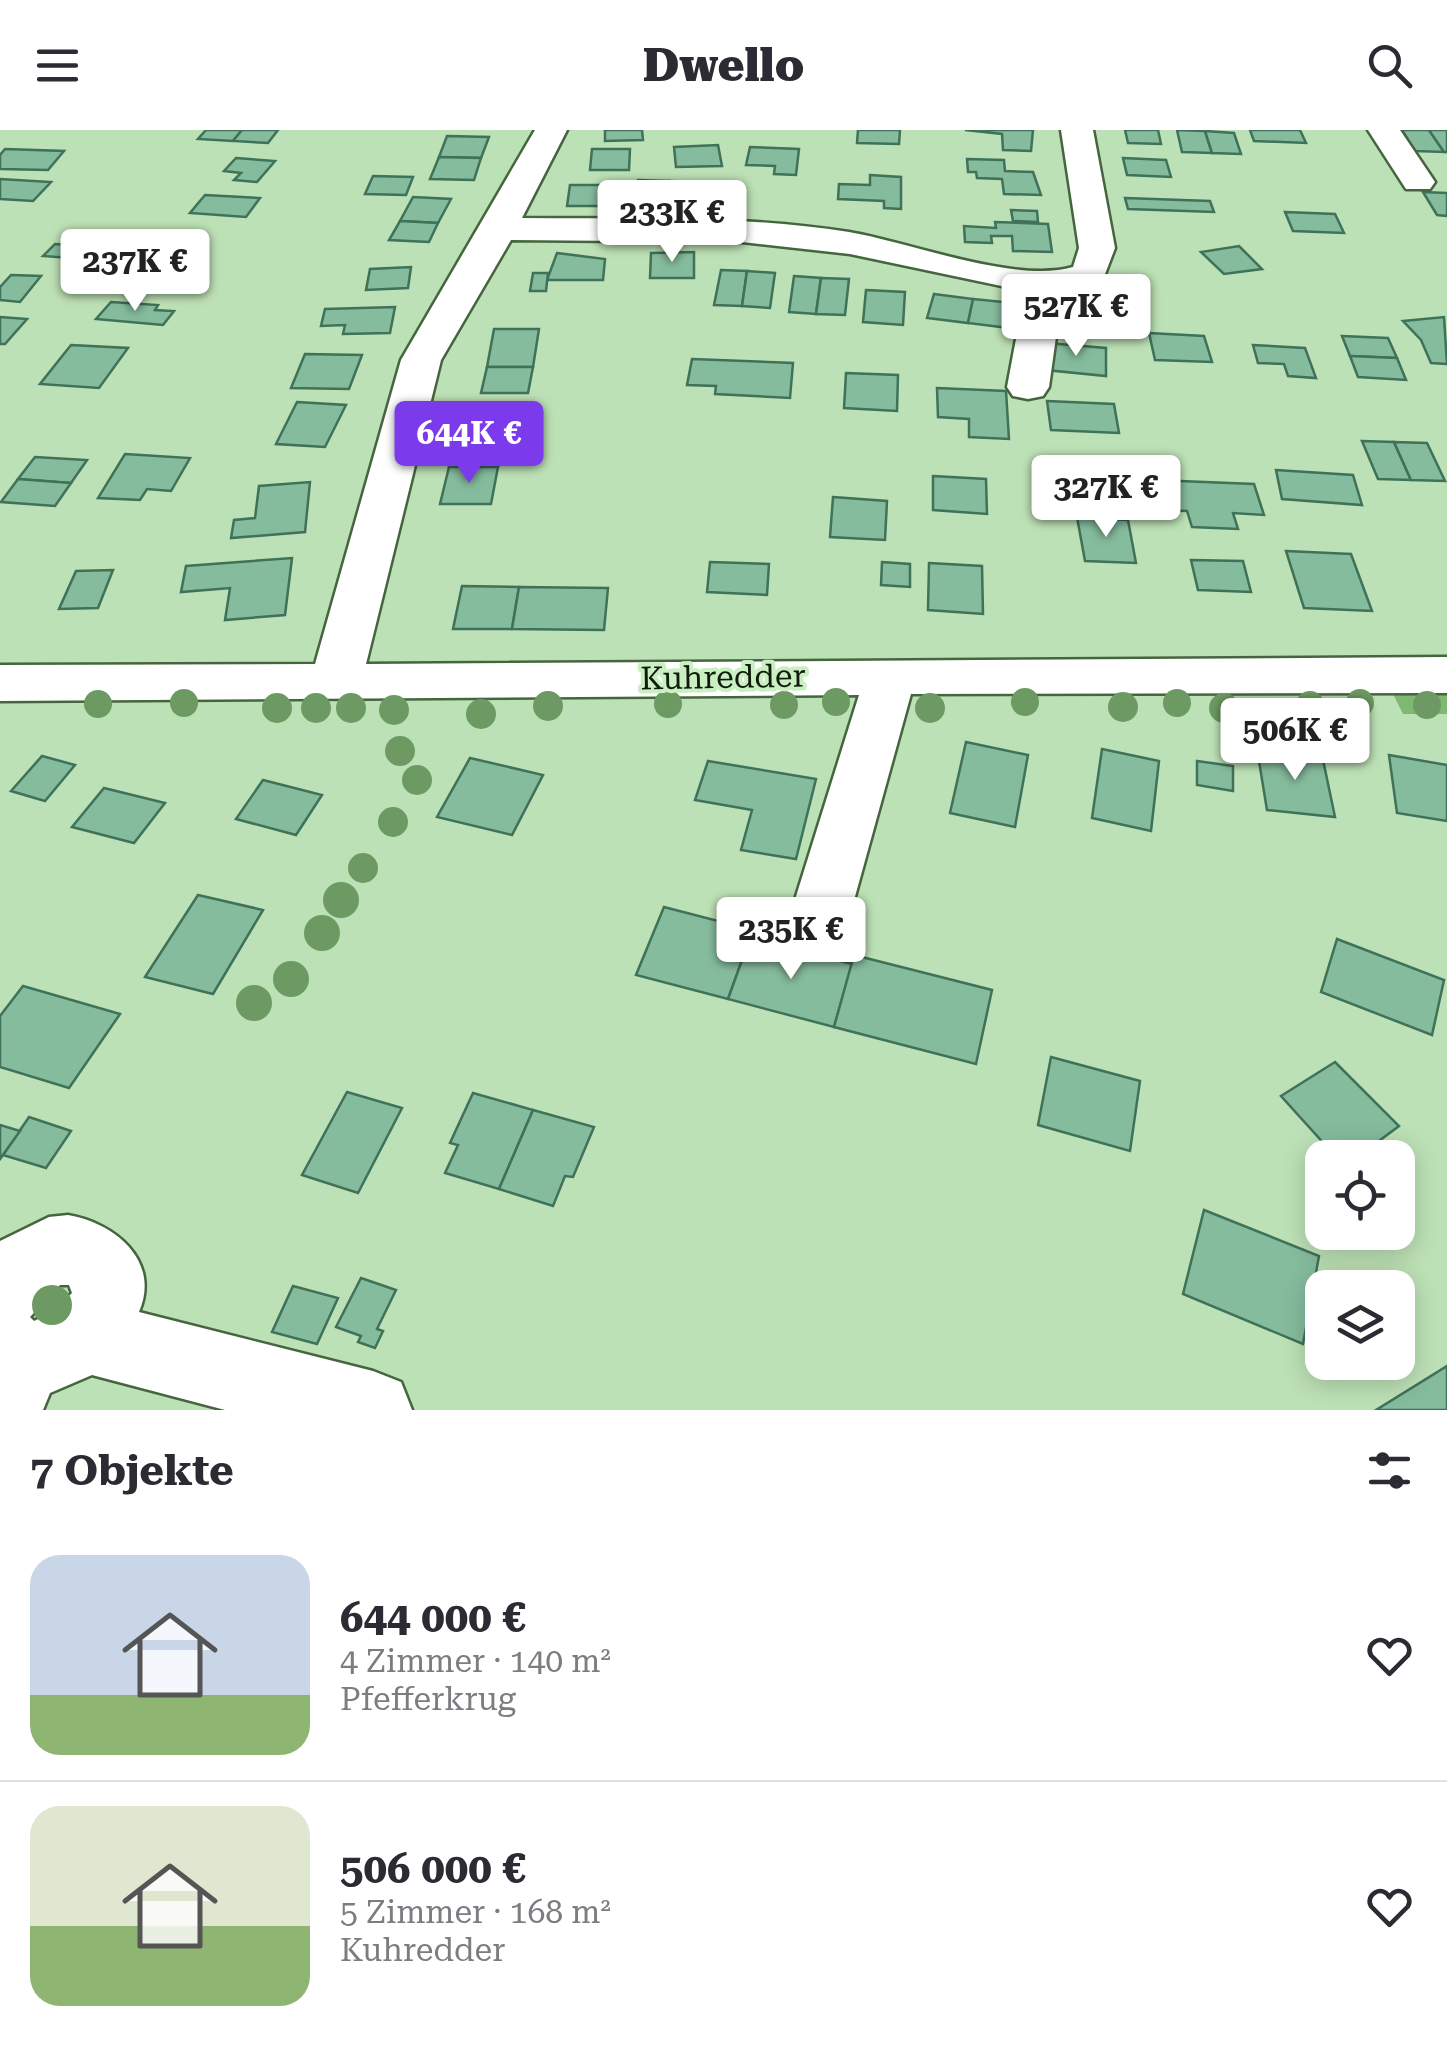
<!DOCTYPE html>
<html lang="de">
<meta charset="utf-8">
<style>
:root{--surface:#fff;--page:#f7f7f7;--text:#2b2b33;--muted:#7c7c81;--line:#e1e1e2;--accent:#7c3aed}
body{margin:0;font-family:"Roboto Serif",serif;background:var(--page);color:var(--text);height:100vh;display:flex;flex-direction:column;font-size:38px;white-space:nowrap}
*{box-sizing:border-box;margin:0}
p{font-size:32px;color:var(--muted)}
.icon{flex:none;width:55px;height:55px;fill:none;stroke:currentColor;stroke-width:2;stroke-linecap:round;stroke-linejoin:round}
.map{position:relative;height:1280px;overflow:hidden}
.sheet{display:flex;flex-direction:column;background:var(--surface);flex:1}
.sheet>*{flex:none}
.fabs{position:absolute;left:1305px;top:1010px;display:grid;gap:20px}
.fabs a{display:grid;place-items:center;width:110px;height:110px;border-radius:20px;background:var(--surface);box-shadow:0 5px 25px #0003;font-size:50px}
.price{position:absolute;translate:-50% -85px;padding:0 22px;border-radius:10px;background:#fff;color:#222;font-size:32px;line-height:65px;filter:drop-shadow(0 2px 5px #0008)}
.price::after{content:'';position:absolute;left:50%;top:60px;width:30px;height:22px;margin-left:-15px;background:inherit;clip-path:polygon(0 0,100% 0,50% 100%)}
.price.on{background:var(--accent);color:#fff}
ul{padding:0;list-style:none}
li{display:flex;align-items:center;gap:30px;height:250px;padding:0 30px}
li+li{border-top:2px solid var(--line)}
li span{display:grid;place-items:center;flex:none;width:280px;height:200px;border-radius:30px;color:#555}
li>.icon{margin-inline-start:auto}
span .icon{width:120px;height:120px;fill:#fffc;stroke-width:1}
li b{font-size:42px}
h2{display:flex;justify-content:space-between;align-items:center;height:120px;padding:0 30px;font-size:42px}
header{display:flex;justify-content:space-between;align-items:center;height:130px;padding:0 30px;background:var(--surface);font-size:45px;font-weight:800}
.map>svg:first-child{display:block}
.green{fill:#7fb873}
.building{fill:#86bc9e;stroke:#3f7258;stroke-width:2.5}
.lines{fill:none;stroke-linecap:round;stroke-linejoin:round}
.minor-casing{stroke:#45653e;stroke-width:5}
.minor{fill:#fff;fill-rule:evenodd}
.tree{fill:#6c9a62}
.labels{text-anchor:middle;stroke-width:8;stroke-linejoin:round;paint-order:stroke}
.street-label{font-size:32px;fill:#0f1c0c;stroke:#caefc2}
</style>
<header><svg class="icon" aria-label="menu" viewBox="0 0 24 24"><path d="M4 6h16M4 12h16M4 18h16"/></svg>Dwello<svg class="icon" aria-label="search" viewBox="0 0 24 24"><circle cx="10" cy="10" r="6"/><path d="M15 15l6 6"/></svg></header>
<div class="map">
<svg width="1447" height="1280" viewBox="0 0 1447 1280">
<rect width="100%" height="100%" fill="#bde1b6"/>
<!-- green -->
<path class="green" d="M1391,560L1447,561V584H1403Z"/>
<!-- building -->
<g class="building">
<path d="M206,0H242L233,11L198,9Z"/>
<path d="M242,0H278L268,13L233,11Z"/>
<path d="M605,0H642L643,10L605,11Z"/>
<path d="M858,0H900L899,14L857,13Z"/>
<path d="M965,0H1033L1031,21L1003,20L1002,4Z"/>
<path d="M1125,0H1158L1161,14L1128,13Z"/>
<path d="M1177,0L1205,1L1212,23L1182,22Z"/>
<path d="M1250,0H1300L1306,13L1254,11Z"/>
<path d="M1402,0H1429L1444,22L1415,21Z"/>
<path d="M1429,0H1447V22H1444Z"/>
<path d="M1205,1L1234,3L1241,24L1212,23Z"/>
<path d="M447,6L489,7L481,28L439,27Z"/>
<path d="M718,15L722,36L676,37L674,17Z"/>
<path d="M750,17L799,19L796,45L774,44L775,36L746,35Z"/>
<path d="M5,19L64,21L48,40L0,39V25Z"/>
<path d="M592,19H630L629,40H590Z"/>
<path d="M439,27L481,28L474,50L430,49Z"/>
<path d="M236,28L275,31L257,52L234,50L241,43L224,41Z"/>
<path d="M1123,28L1166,30L1171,47L1127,45Z"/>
<path d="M967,29L1004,30L1005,41L1033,42L1041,65L1004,64L1002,49L977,48L976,42H968Z"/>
<path d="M870,45L901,47V79L884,78V71L838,69L839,54L870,55Z"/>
<path d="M373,46L413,47L406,65L365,64Z"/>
<path d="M0,49L51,52L33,71L0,69Z"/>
<path d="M638,50L669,51L665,73H634Z"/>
<path d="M669,51L699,52L696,74L665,73Z"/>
<path d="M570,55H607L605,76H567Z"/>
<path d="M1423,62L1447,63V86L1437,85Z"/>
<path d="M205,65L260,68L246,87L190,83Z"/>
<path d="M413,67L451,69L438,93L400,91Z"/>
<path d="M1125,68L1210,71L1214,82L1128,79Z"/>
<path d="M1011,80L1037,81L1038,92L1013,91Z"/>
<path d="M1285,82L1335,84L1344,103L1293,101Z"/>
<path d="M400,91L438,93L429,112L389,110Z"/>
<path d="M995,92L1048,94L1052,122L1013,121L1012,106H991L992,113L965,112L964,96L996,98Z"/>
<path d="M108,104L144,107L124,129L88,125Z"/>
<path d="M55,114L80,116L70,128L43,126Z"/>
<path d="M1239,116L1262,139L1224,144L1201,122Z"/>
<path d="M694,122V148H650L651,123Z"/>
<path d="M557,123L605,129L603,150H547Z"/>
<path d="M411,137L408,158L366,160L370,139Z"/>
<path d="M721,140L747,141L742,176L714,175Z"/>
<path d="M747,141L775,143L770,178L742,176Z"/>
<path d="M533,143H548L546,161H530Z"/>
<path d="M11,145L41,146L20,172L0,170V157Z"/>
<path d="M794,146L821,148L816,184L789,182Z"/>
<path d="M821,148L849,149L845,185L816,184Z"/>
<path d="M866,160L905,162L903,195L863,192Z"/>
<path d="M934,164L973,169L968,193L927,188Z"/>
<path d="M973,169L1014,173L1009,198L968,193Z"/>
<path d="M111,172L158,175L155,180L174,181L163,195L96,189Z"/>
<path d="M395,177L390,203L343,204L345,195L321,196L325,179Z"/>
<path d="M0,187L27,189L5,214H0Z"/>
<path d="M1444,187L1447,234L1431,233L1421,210L1403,191Z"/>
<path d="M494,199H539L533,237H487Z"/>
<path d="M1149,203L1204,206L1212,232L1155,230Z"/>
<path d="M1342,206L1388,208L1397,228L1350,226Z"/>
<path d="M1047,213L1106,218V246L1046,240Z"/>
<path d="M71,215L128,218L99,258L40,254Z"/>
<path d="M1253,215L1305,218L1316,248L1288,246L1284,234L1258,233Z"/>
<path d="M305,224L362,225L349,259L291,258Z"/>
<path d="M1350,226L1397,228L1406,250L1358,247Z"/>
<path d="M692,229L793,233L790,268L715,264L716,256L687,255Z"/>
<path d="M487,237H533L528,263H481Z"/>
<path d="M846,243L898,245L897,281L844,278Z"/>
<path d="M937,258L1006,261L1009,309L969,307V289L938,287Z"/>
<path d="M1047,271L1114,274L1119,303L1051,300Z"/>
<path d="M297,272L346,275L325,317L276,314Z"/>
<path d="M456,301H504L498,337H449Z"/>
<path d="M1362,311L1394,312L1411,350L1378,349Z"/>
<path d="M1394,312L1427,313L1445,351L1411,350Z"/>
<path d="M125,324L190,328L171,361L147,359L140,370L98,368Z"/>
<path d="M35,327L87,330L71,353L18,349Z"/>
<path d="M449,337H498L491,374H440Z"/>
<path d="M1276,340L1353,345L1362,375L1282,369Z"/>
<path d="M933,346L986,349L987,384L933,380Z"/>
<path d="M18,349L71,353L55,376L1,372Z"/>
<path d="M1155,350L1254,354L1264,385L1233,383L1238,399L1192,397L1187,381L1162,380Z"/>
<path d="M310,352L305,402L231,408L234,390L255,388L259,356Z"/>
<path d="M833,367L887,371L885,410L830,407Z"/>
<path d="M1077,387L1128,390L1136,433L1085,431Z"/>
<path d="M1286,421L1351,424L1372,481L1304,478Z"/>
<path d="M292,428L285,485L225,490L230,458L181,462L186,436Z"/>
<path d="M1191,430L1243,431L1251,462L1198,460Z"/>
<path d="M710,432L769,434L767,465L707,462Z"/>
<path d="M882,432L910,434V457L881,455Z"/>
<path d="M929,433L982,436L983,484L928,480Z"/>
<path d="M113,440L98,478L59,479L76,441Z"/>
<path d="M462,456L519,457L512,499H453Z"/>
<path d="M519,457L608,458L604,500L512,499Z"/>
<path d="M966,612L1028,625L1015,697L950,683Z"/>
<path d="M1102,619L1159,631L1151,701L1092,688Z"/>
<path d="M1257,619L1322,625L1335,687L1267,680Z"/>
<path d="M1389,625L1447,635V691L1397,683Z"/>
<path d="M42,626L75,635L45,671L11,661Z"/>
<path d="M470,628L543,645L512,705L437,687Z"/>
<path d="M708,631L816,649L796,729L741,720L752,680L695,670Z"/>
<path d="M1197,631L1233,636V661L1197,655Z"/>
<path d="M263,650L322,665L296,705L236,689Z"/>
<path d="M104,658L165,673L134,713L72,697Z"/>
<path d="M198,765L263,780L213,864L145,847Z"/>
<path d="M664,777L753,800L728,869L636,845Z"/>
<path d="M750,808L852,834L834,897L728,869Z"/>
<path d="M1337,809L1444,850L1432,905L1321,862Z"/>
<path d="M854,825L992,860L976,934L834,897Z"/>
<path d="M23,856L120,884L69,958L0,937V886Z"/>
<path d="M1051,927L1140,951L1130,1021L1038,995Z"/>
<path d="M1335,932L1399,996L1356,1028H1337L1281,966Z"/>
<path d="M347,962L402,978L358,1063L302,1045Z"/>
<path d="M473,963L533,980L499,1059L445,1043L458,1015L450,1013Z"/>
<path d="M533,980L594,997L573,1047L565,1046L553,1076L499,1059Z"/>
<path d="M29,987L71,1001L46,1038L3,1025Z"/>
<path d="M0,995L20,1001L0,1029Z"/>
<path d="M1204,1080L1319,1126L1303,1214L1183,1164Z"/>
<path d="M361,1148L396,1160L377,1199L383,1201L375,1218L358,1212L361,1206L336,1197Z"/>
<path d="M293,1156L338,1168L317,1214L272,1202Z"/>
<path d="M1447,1236V1280H1376Z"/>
</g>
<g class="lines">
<!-- minor casing -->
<g class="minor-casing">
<g id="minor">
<path d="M535,0H567L522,88C631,89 741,85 849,102C909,112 1016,154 1073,137L1079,118L1061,0H1093L1115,118L1102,152L1062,164L1049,257L1043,266L1028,269L1013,266L1007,257L1025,161L850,124L742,112L511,110L441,230L366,534L1447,527V563L911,564L848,792L839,809L818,817L797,809L788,792L859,565L0,571V535L315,534L401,230Z"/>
<path d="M1368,0H1400L1435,52L1430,59H1406Z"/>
<path d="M68,1085C115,1093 161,1131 139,1182L373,1241L401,1252L412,1280H225L92,1245L50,1263L43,1280H0V1111L49,1087ZM60,1155H69L72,1163L54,1181L34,1191L30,1187Z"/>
</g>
</g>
<!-- minor -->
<use href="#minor" class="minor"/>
</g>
<!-- trees -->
<g class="tree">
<circle cx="836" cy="572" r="14"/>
<circle cx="1025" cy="572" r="14"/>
<circle cx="184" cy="573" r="14"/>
<circle cx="1177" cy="573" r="14"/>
<circle cx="1360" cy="573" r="14"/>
<circle cx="98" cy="574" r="14"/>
<circle cx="668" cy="574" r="14"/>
<circle cx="548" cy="576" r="15"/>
<circle cx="784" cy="575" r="14"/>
<circle cx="1310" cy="575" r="14"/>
<circle cx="1427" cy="575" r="14"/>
<circle cx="1123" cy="577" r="15"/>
<circle cx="277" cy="578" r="15"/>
<circle cx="316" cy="578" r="15"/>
<circle cx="351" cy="578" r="15"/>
<circle cx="930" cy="578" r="15"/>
<circle cx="1224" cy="578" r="15"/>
<circle cx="394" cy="580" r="15"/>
<circle cx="481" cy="584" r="15"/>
<circle cx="400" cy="621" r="15"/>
<circle cx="417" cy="650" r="15"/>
<circle cx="393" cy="692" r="15"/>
<circle cx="363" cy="738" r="15"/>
<circle cx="341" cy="770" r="18"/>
<circle cx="322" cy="803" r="18"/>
<circle cx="291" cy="849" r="18"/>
<circle cx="254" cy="873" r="18"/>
<circle cx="52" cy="1175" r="20"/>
</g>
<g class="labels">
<!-- street labels -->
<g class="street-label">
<text transform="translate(723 547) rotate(-1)" y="11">Kuhredder</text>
</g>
</g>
</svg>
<div class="fabs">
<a><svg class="icon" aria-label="locate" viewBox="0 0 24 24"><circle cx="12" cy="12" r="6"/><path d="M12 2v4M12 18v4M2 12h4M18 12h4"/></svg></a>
<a><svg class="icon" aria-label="layers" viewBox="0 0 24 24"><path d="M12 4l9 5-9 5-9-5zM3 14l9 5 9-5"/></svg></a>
</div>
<b class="price" style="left:672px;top:135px">233K €</b>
<b class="price" style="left:135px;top:184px">237K €</b>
<b class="price" style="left:1076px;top:229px">527K €</b>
<b class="price on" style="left:469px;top:356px">644K €</b>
<b class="price" style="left:1106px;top:410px">327K €</b>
<b class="price" style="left:1295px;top:653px">506K €</b>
<b class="price" style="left:791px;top:852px">235K €</b>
</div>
<section class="sheet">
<h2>7 Objekte<svg class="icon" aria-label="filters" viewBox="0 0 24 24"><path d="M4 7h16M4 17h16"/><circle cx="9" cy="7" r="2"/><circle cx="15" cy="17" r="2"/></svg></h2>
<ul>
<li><span style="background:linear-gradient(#c9d6e8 70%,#8fb573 0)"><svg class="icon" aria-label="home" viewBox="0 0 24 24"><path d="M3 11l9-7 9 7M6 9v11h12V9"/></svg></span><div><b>644 000 €</b><p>4 Zimmer · 140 m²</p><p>Pfefferkrug</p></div><svg class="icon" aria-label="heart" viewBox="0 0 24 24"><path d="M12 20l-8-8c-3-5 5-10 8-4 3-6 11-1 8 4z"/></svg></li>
<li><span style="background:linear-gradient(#dfe7d0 60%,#8fb573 0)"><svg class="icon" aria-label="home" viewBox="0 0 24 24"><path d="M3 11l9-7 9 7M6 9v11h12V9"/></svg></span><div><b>506 000 €</b><p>5 Zimmer · 168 m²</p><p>Kuhredder</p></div><svg class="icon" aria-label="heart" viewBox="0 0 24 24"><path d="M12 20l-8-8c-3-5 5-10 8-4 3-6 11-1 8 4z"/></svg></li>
</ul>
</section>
